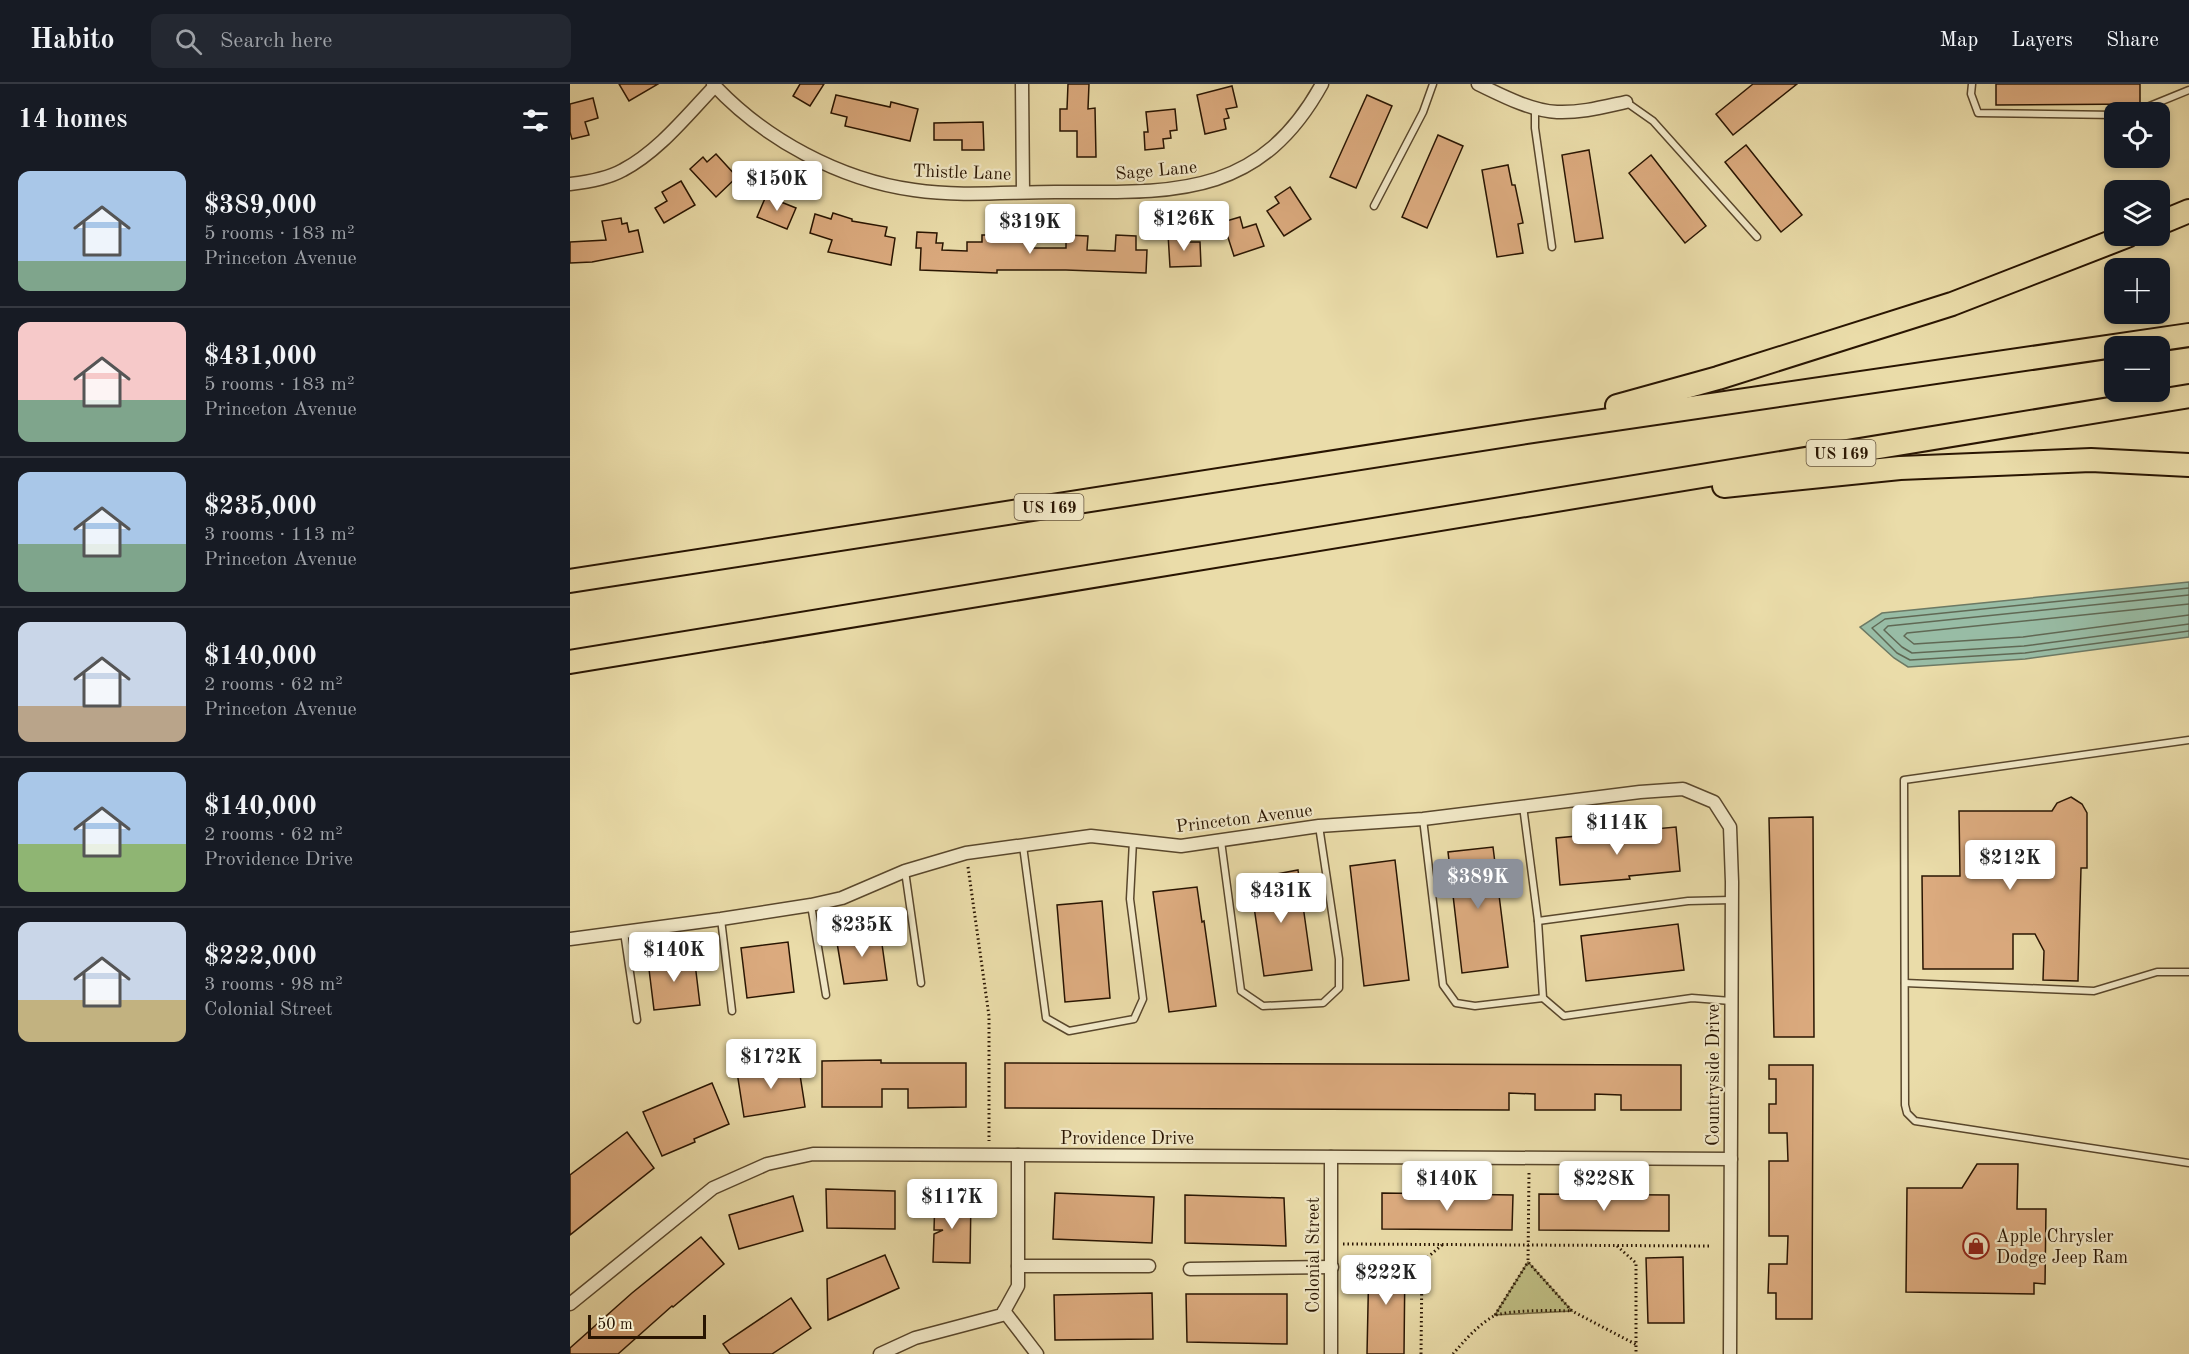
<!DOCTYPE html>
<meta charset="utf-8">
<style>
:root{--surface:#171b24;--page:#242831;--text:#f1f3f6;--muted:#9ea1a6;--line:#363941;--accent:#8c9099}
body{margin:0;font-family:"Old Standard TT",serif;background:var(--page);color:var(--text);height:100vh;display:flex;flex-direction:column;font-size:22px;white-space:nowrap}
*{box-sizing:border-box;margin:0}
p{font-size:20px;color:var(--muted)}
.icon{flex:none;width:33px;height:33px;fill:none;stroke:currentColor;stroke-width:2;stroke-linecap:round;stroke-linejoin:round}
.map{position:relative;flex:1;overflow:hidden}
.drawer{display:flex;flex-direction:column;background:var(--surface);width:570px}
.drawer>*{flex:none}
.tools{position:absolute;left:1534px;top:18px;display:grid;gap:12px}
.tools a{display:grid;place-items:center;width:66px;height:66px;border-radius:12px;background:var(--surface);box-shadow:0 3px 9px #0003;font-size:30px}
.scale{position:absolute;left:18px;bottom:15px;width:118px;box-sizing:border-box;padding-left:6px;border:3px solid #291502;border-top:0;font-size:16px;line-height:21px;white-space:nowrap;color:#291502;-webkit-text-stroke:4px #f1e8c7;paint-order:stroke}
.price{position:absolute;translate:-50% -51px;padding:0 14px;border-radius:6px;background:#fff;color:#222;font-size:20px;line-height:39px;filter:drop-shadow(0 2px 3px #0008)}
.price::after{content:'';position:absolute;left:50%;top:36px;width:18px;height:14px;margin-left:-9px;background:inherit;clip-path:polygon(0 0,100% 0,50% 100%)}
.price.on{background:var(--accent);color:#fff}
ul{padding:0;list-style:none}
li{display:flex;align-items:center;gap:18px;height:150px;padding:0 18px}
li+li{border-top:2px solid var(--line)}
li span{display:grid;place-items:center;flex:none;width:168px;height:120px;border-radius:12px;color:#555}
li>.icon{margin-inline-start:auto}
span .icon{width:72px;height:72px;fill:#fffc;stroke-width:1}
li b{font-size:26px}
h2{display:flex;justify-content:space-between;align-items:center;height:72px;padding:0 18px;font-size:26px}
header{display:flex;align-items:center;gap:36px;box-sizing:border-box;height:84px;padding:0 30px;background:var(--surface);border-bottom:2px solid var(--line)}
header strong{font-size:28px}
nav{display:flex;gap:33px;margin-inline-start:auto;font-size:21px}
.search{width:420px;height:54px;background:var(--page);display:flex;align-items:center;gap:15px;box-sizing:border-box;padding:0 21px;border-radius:12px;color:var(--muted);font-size:22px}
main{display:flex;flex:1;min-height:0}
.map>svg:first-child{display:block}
.park{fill:#bfbe83;stroke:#746a42;stroke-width:1.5}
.water{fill:#98bca5;stroke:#6c7964;stroke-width:1.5}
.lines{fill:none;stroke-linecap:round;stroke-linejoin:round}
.shore{stroke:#606854;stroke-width:1.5}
.building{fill:#dbaa7e;stroke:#291502;stroke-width:1.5}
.lane-casing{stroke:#59472c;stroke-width:9}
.street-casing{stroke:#59472c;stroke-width:15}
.highway-casing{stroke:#291502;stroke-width:26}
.path{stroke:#291502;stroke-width:3;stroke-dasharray:1.5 3;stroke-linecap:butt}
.lane{stroke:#f1e8c7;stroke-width:6}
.street{stroke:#f1e8c7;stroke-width:12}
.highway{stroke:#eadca9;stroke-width:22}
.labels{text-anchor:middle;stroke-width:4.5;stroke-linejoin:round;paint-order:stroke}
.shield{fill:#f1e8c7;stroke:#65543d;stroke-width:1.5}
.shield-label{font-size:16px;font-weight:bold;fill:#291502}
.street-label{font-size:18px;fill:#291502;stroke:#f1e8c7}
.poi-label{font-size:18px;fill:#291502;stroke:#f1e8c7;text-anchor:start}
</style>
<header>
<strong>Habito</strong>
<div class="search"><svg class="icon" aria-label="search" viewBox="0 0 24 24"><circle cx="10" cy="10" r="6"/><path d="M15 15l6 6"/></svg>Search here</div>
<nav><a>Map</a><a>Layers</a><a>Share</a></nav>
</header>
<main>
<section class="drawer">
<h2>14 homes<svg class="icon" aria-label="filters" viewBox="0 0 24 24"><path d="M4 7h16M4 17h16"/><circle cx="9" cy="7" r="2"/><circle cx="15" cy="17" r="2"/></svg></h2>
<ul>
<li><span style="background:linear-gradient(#a9c7e8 75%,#7fa58c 0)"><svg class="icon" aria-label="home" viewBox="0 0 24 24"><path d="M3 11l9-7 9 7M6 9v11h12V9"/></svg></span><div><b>$389,000</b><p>5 rooms · 183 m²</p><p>Princeton Avenue</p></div></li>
<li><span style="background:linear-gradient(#f6c9c9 65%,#7fa58c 0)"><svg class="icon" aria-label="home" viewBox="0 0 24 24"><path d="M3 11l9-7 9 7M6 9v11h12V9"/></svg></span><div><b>$431,000</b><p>5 rooms · 183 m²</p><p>Princeton Avenue</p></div></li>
<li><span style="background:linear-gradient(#a9c7e8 60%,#7fa58c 0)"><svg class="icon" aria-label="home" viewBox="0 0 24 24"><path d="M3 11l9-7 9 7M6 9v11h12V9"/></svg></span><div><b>$235,000</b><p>3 rooms · 113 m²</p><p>Princeton Avenue</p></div></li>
<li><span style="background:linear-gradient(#c9d6e8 70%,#b9a48a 0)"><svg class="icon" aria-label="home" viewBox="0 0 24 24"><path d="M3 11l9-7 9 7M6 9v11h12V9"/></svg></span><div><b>$140,000</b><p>2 rooms · 62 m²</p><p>Princeton Avenue</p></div></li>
<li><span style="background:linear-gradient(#a9c7e8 60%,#8fb573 0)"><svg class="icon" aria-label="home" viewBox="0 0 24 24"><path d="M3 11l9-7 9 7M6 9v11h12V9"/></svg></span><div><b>$140,000</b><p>2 rooms · 62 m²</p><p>Providence Drive</p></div></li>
<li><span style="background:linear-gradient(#c9d6e8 65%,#c2b280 0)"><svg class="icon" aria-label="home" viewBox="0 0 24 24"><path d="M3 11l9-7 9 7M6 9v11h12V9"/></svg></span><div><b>$222,000</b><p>3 rooms · 98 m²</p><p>Colonial Street</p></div></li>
</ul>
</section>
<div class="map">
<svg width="1619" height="1270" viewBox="0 0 1619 1270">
<rect width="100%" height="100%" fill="#eadca9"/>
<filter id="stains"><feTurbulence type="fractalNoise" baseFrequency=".00333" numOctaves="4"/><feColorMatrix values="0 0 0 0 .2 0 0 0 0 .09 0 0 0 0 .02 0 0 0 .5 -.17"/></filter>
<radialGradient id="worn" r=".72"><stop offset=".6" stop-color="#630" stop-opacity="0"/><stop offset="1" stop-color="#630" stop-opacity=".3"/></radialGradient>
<!-- park -->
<path class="park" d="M958,1178L1002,1227L925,1231Z"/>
<!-- water -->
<path class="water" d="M1619,498V553L1455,575L1338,583L1324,574L1290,543L1312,529Z"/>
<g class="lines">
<!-- shore -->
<g class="shore">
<path d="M1619,504L1315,535L1302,544L1327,569L1340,576L1455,569L1619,547"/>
<path d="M1619,511L1318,542L1314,546L1332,563L1342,569L1454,562L1619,540"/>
<path d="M1619,520L1337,549L1334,552L1344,560L1453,553L1619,531"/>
</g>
</g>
<!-- building -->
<g class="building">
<path d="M49,0H88L59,17Z"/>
<path d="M230,0H254L240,22L223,12Z"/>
<path d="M498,0H519L518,25L525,24L526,73H507V47H490V25H497Z"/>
<path d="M1183,0H1227L1163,51L1146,30Z"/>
<path d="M1426,0H1570V20L1426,21Z"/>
<path d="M662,2L667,23L656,25L659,34L654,35L656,45L635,50L627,11Z"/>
<path d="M266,11L320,23L321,18L348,25L340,57L275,42L277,33L261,29Z"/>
<path d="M797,11L822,22L786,104L760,93Z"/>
<path d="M23,14L28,34L15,38L19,51L2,55L0,48V20Z"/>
<path d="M605,25L607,46L600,47L601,54L593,55L594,64L575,66L574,48H578L576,28Z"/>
<path d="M413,38L414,66H392V56H364V39Z"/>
<path d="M868,51L893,62L857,144L832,133Z"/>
<path d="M1176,61L1232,131L1211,148L1155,78Z"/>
<path d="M1019,66L1033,154L1005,158L992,71Z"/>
<path d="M146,70L167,93L146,113L120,85L133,73L137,78Z"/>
<path d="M1081,71L1136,142L1115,159L1059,89Z"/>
<path d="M938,81L942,101H945L953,139L948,140L953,169L927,173L912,86Z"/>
<path d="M111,97L125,121L94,139L85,124L97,117L92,108Z"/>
<path d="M720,103L741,135L714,152L697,127L709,119L705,113Z"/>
<path d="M196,112L226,124L217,145L187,133Z"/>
<path d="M263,129L282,135V137L317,143L315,152L325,154L321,181L258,168L262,156L240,149L245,130L261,135Z"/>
<path d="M670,133L673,144L686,140L694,162L664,172L653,138Z"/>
<path d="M51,134L52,140L57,139L59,148L68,146L73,168L22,178L0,179V158L36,156L32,137Z"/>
<path d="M347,148L367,149L366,159H373L372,166L397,167V158H412V151H462V164H496V151L518,152L517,166L545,167L546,151L566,152V166H577L576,189L496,186H427V189L350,186L351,164H346Z"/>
<path d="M615,149V158H630L631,182L600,183L598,150Z"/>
<path d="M1501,713L1512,720L1517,729V784H1511L1508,897L1473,896L1474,867L1465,850H1443V885H1353L1352,792H1390L1389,727H1482L1487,719Z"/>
<path d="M1243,733L1244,953H1204L1199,734Z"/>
<path d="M1106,743L1110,787L1059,792L1060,795L990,801L986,754Z"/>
<path d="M923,763L938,883L892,889L878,768Z"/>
<path d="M825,776L839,896L794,902L780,782Z"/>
<path d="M728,786L742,886L694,892L680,795Z"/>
<path d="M627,803L632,838L634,837L646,922L599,928L583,808Z"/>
<path d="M532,817L540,914L495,918L487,821Z"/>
<path d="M1108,840L1114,886L1016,897L1011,852Z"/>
<path d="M310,846L317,896L274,900L266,853Z"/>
<path d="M218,858L224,908L177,914L171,864Z"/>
<path d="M124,871L130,921L84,926L78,877Z"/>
<path d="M311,976V979H396V1023L338,1024V1005H312V1023H252V977Z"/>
<path d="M228,978L235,1023L174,1033L167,988Z"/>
<path d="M435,979L1111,981V1026H1051V1011L1025,1010V1026H965V1010L939,1009V1026L435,1024Z"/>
<path d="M1199,981H1243L1242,1235H1206V1209H1198L1199,1180H1217L1218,1152H1199V1077H1218L1217,1049H1199V1020H1206V995H1199Z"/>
<path d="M142,999L159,1040L124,1055L125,1058L92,1072L73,1028Z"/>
<path d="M57,1048L84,1084L0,1151V1091Z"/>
<path d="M1407,1080H1448L1447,1125H1476L1475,1200L1464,1199V1210L1336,1208L1337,1104H1392Z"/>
<path d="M256,1105L325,1107V1145L257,1144Z"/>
<path d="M485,1109L584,1113L582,1159L483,1155Z"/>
<path d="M812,1109L943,1111L942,1146L812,1145Z"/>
<path d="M969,1110L1099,1111V1147L969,1146Z"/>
<path d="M615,1111L714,1114L716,1162L615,1159Z"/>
<path d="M223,1112L233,1147L169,1165L159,1131Z"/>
<path d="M365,1112L401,1113L400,1179L363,1178L364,1150L373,1146H364Z"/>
<path d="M131,1153L154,1180L103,1223L102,1222L48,1270H0V1264L62,1209Z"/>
<path d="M315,1171L329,1204L258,1236L257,1195Z"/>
<path d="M1113,1173L1114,1239H1078L1076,1174Z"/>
<path d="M799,1174L835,1175L834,1270H797Z"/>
<path d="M582,1209L583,1255L485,1256L484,1211Z"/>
<path d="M616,1210H717V1260L617,1258Z"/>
<path d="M221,1214L241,1244L202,1270H160L153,1260Z"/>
</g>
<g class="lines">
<!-- lane casing -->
<g class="lane-casing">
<g id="lane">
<path d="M1402,0L1401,10L1408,29L1545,31"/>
<path d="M1056,18L1083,37L1187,153"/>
<path d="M965,23V44L982,163"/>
<path d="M1565,28L1619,6"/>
<path d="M804,122L853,28L863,0"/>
<path d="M1619,656L1334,696L1335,1021L1337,1029L1345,1037L1619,1079"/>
<path d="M953,722L968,837L973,914L994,932L1122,914L1161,917"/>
<path d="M853,735L873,901L886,919L905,922L973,914"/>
<path d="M651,757L671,907L693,922L753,919L769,904V875L749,742"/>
<path d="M453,762L476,934L499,947L564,935L573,915L560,815L563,757"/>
<path d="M335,787L351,899"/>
<path d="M241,821L256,911"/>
<path d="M151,835L162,927"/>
<path d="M968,837L1118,817L1161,816"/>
<path d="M54,848L67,936"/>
<path d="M1335,899L1524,907L1587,888H1619"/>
</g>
</g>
<!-- street casing -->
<g class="street-casing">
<g id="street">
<path d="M143,0C194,55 270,96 344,106C391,113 438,108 485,108C601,108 688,116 752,0"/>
<path d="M452,0L453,108"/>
<path d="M908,0C931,11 961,27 987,28C1011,29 1033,23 1056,18"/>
<path d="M0,100C18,98 37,95 53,86C89,67 117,31 145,2"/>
<path d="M0,855L151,835L241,821L272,814L335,787L396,769L521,752L611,762L749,742L853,735L1070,708L1113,705L1144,718L1160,743L1162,798L1160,1270"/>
<path d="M761,1073V1270"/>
<path d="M448,1182H579"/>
<path d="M620,1185L762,1183"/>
<path d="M0,1220L143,1104L197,1080L243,1070L1161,1075"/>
<path d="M434,1227L467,1270"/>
<path d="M310,1270L345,1254L432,1231L448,1202V1071"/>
</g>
</g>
<!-- highway casing -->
<g class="highway-casing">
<g id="highway">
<path d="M1590,139L1619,127"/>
<path d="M1047,322L1148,294L1382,220L1557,152"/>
<path d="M1154,402L1330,384L1521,376L1619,381"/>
<path d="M0,497L957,348L1619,251"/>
<path d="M0,578L1619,312"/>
</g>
</g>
<!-- path -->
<g class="path">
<path d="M398,783L419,932V1057"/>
<path d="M959,1089L958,1178L1002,1227L1067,1261"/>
<path d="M773,1160L1139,1162"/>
<path d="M1047,1162L1066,1179V1270"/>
<path d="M925,1231L958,1178"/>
<path d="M851,1270L852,1178L872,1161"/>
<path d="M883,1270C894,1257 909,1240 924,1232C935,1226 987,1226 1002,1227"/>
</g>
<!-- lane -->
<use href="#lane" class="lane"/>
<!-- street -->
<use href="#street" class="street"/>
<!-- highway -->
<use href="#highway" class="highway"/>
</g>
<!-- icons -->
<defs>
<g id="shop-ring" transform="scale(1.35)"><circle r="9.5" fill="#f1e8c7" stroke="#8f2418" stroke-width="1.5"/><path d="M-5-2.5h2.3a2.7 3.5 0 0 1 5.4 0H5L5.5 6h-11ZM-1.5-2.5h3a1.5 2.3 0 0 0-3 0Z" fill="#8f2418"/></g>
</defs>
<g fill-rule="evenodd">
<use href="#shop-ring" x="1406" y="1162"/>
</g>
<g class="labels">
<!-- shield labels -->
<g class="shield">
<rect x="1236.5" y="356" width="69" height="26" rx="4.5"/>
<rect x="444.5" y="410" width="69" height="26" rx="4.5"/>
</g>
<g class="shield-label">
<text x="1271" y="375">US 169</text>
<text x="479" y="429">US 169</text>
</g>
<!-- street labels -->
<g class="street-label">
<text transform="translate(586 86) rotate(-5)" y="6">Sage Lane</text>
<text transform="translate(392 88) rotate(2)" y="6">Thistle Lane</text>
<text transform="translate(674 734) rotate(-7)" y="6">Princeton Avenue</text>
<text transform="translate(1143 991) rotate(-90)" y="6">Countryside Drive</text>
<text x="557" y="1060">Providence Drive</text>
<text transform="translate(743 1171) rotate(-90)" y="6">Colonial Street</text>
</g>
<!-- poi labels -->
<g class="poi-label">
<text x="1426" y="1158">Apple Chrysler<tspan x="1426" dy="21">Dodge Jeep Ram</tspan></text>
</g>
</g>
<rect width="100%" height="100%" filter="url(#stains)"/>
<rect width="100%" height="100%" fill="url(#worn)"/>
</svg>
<div class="tools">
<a><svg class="icon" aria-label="locate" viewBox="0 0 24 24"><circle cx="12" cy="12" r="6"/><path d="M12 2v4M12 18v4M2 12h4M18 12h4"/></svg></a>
<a><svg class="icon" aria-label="layers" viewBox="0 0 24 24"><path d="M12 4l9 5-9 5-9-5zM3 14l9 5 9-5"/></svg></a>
<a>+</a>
<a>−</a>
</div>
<div class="scale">50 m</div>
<b class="price" style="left:207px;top:128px">$150K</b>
<b class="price" style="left:614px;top:168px">$126K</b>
<b class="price" style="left:460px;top:171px">$319K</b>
<b class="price" style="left:1047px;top:772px">$114K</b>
<b class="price" style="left:1440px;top:807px">$212K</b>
<b class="price on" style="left:908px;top:826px">$389K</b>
<b class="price" style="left:711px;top:840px">$431K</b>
<b class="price" style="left:292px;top:874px">$235K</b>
<b class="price" style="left:104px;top:899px">$140K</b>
<b class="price" style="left:201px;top:1006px">$172K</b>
<b class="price" style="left:877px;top:1128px">$140K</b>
<b class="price" style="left:1034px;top:1128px">$228K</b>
<b class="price" style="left:382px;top:1146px">$117K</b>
<b class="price" style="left:816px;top:1222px">$222K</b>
</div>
</main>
